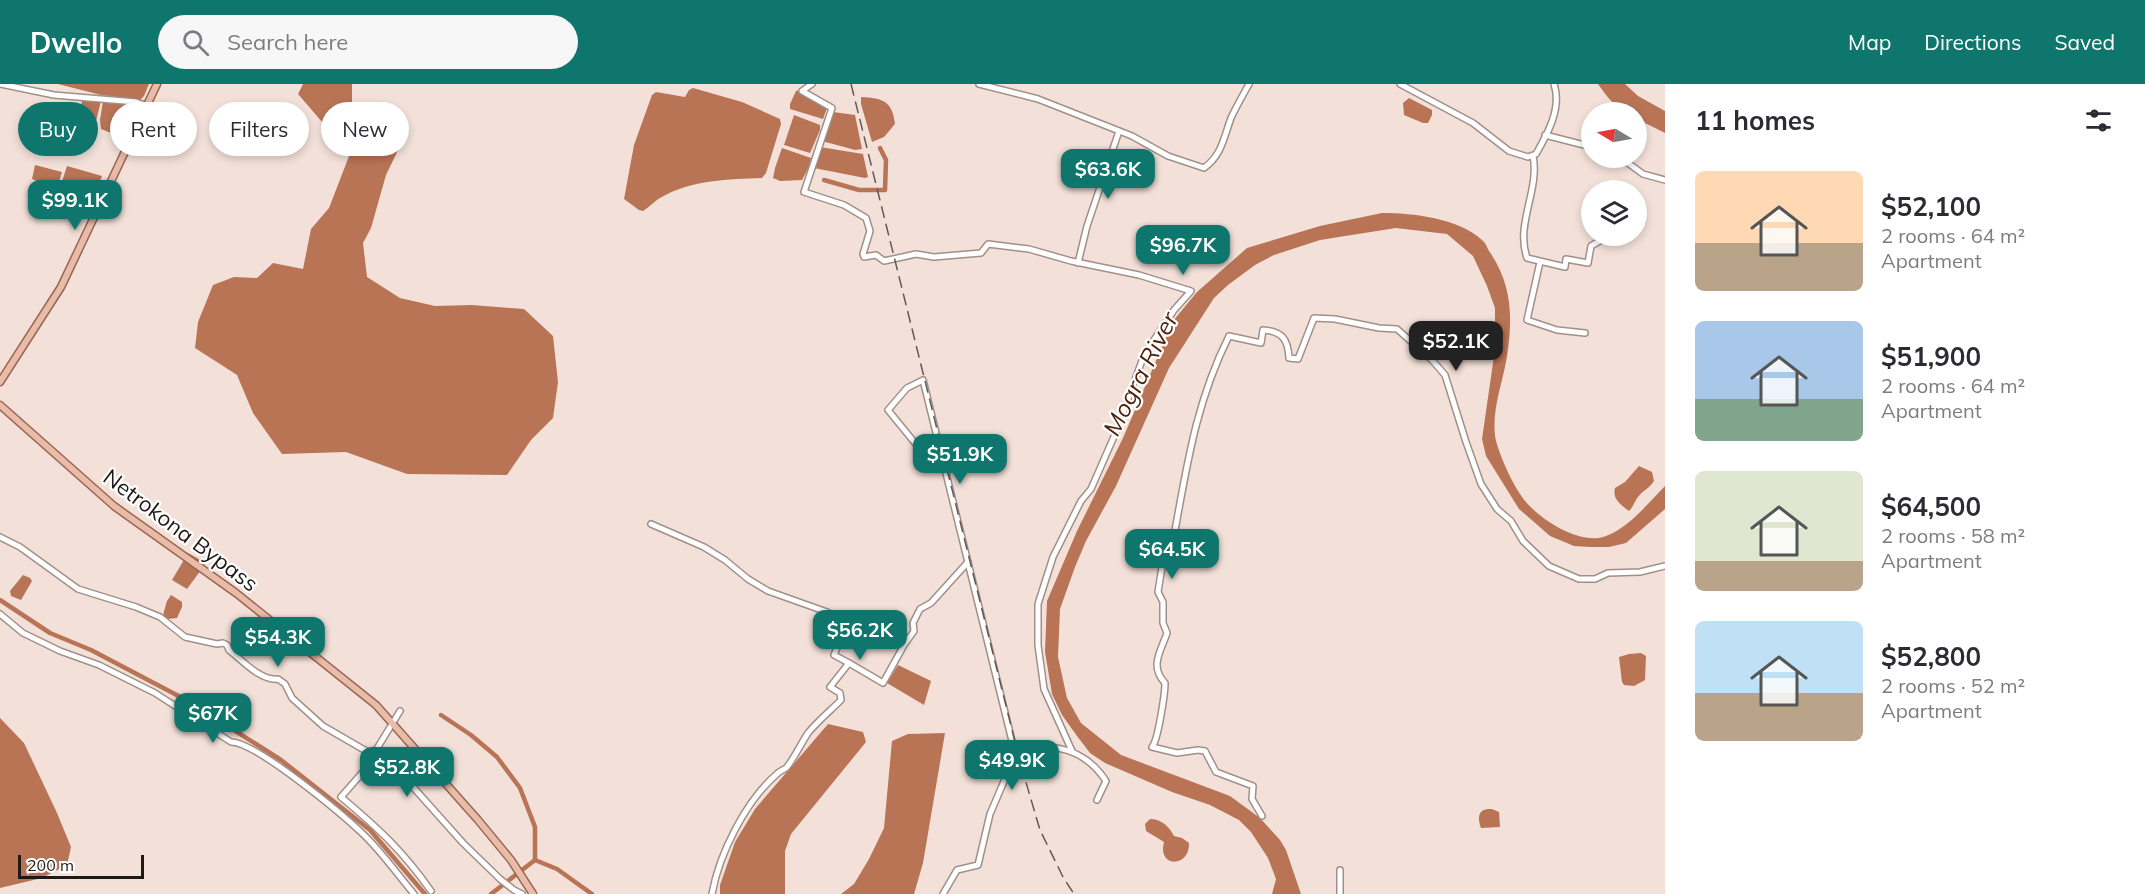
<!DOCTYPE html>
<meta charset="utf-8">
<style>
:root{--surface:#fff;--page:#f7f7f7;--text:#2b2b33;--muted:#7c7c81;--accent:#0f766e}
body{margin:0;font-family:Mulish,sans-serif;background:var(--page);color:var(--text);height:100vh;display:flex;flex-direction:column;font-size:22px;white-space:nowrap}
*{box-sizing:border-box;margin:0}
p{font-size:20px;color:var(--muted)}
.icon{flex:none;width:33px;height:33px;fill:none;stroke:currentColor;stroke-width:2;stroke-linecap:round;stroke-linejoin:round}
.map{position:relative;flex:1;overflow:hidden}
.side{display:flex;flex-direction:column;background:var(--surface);width:480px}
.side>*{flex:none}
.guide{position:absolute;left:18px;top:18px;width:570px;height:54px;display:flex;gap:12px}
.needle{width:39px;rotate:280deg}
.controls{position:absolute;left:1581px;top:18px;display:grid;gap:12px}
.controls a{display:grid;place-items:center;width:66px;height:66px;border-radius:50%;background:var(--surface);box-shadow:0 3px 9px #0003;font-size:30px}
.scale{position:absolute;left:18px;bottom:15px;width:126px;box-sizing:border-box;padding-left:6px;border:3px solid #1f1916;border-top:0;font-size:16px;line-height:21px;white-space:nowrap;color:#1f1916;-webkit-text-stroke:4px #fff;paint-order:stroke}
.price{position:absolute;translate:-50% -51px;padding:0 14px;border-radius:12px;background:var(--accent);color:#fff;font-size:20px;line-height:39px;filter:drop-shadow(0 2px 3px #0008)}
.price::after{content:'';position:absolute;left:50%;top:36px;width:18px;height:14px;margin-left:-9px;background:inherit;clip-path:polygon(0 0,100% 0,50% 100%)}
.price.selected{background:#222;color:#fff}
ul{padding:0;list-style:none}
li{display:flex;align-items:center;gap:18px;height:150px;padding:0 30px}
li span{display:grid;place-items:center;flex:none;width:168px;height:120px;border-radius:9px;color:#555}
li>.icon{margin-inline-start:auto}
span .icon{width:72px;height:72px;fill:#fffc;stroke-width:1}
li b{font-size:26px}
h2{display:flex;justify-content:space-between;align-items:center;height:72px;padding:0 30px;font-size:26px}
.chip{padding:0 21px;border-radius:27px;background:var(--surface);box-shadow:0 3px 9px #0003;font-size:21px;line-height:54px}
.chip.selected{background:var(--accent);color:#fff}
header{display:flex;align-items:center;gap:36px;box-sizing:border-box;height:84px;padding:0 30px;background:var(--accent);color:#fff}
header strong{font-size:28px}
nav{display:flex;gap:33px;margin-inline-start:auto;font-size:21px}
.search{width:420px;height:54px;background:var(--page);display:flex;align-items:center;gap:15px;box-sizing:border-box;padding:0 21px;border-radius:33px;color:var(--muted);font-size:22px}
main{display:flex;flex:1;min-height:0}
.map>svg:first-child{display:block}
.water{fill:#b97456}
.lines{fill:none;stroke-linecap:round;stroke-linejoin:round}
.canal{stroke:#b97456;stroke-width:4.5}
.minor-casing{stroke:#a09089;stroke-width:8}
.major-casing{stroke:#996650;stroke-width:9}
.minor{stroke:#fff;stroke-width:5}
.major{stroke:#e9bca9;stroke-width:6}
.rail{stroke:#625854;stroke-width:1.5;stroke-dasharray:12 6;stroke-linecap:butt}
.labels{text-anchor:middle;stroke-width:4.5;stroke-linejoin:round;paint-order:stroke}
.street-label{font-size:22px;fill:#1f1916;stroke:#fff}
.water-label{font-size:24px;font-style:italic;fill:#4f220b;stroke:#fff}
</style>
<header>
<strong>Dwello</strong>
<div class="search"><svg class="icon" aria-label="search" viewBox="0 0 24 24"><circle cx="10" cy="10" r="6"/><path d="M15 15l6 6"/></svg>Search here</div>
<nav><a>Map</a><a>Directions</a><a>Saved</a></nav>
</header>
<main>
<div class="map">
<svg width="1665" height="810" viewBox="0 0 1665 810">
<rect width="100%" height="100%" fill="#f3e1d9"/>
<!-- water -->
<g class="water">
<path d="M58,0H149L144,12L140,16L101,11Z"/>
<path d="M303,0H352V32L389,40L399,50L400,62L386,91L371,144L363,159L367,193L400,214L435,222L472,221L524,225L553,252L558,298L553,334L531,356L507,391L407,390L346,368L282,370L253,329L237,291L195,264L198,238L213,201L234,193L257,194L273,179L303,185L311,145L329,124L351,67L329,46L298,10Z"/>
<path d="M1598,0H1625L1638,12L1665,27V49L1637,35L1636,28C1617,28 1609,15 1598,0Z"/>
<path d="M693,4L742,18L780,35L781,40L766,89L762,94C730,95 691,96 662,113C655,116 650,123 643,127L639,126L624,115L634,61L652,11L656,8L685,13L689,6Z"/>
<path d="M799,6L827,24L823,35L790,25V20L796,7Z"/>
<path d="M861,13C883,14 892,17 895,40L884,53L872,58L861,20Z"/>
<path d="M1409,14L1432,26V31L1428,39H1423L1404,31L1403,19Z"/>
<path d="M82,16L101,17L90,61L76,57Z"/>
<path d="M103,17L137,22L136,32L127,49H111L101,45L100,36Z"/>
<path d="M833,28L855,31L862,65L855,66L822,57Z"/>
<path d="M794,31L820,41V46L810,69L784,61Z"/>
<path d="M820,63L863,70L868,93L865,94L814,84Z"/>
<path d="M782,64L811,74L810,81L802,96L780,97L773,94L775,84Z"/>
<path d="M35,81L62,88L57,105L32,95Z"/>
<path d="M67,82L102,92L88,127L70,125L56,116Z"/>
<path d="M1382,129C1413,129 1458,134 1482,156C1485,158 1487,163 1489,167C1512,200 1513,233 1507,272C1503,299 1490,329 1496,357C1501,375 1514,404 1526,418C1542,437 1582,462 1606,452C1630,443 1648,419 1665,402V425L1626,459L1609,463H1590L1574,462L1550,452L1519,425L1486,372L1482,355L1495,265V224L1487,202L1473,172L1447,150L1396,144L1320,156L1274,171L1255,181L1228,201L1214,214L1169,284L1116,402L1086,457L1075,483L1060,525L1058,573L1067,614L1081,639L1121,671L1230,712L1260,734L1280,756L1286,766L1301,810H1272L1276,795L1268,774L1251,748L1239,736L1210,721L1172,708L1105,679L1090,669L1077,652L1062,631L1052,610L1045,568L1047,517L1077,447L1123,354L1173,237L1197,208L1247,164L1320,142Z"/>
<path d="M1639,382L1652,388L1654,397C1647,407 1644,405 1638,413C1634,418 1634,422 1629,427C1621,421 1612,415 1615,404L1625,398Z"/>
<path d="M188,469L206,479L187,505L172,496Z"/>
<path d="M23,491L30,494L32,497L21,516L11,512L10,507Z"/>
<path d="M171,511L182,518V523L177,534L168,535L163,531L167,517Z"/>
<path d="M1629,570L1641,569L1646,572L1645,596L1634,602L1624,601L1622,598L1619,573Z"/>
<path d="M898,581L931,597L924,621L887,599Z"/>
<path d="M0,634L24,659L57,729L71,763L67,781L42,794L0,804Z"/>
<path d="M828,640L863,648L866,658L791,750L785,767V810H720V801L735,758L755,725Z"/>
<path d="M945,649L923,779L914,810H841L854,800L869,775L884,744L892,657L908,650Z"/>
<path d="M1492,725L1499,728L1500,743L1481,744C1477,733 1478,724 1492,725Z"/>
<path d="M1150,735C1160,734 1170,743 1174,752L1182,754L1189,759C1190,784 1157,784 1164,758L1146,747L1145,740Z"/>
</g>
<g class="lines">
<!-- canal -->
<g class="canal">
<path d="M824,96L859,106H885L886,76L880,64"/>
<path d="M0,516L50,549L91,566L190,618L281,676L370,746L425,810"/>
<path d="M441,631L471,651L497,673L520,704L535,743V776"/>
<path d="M491,810L535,776L557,785L592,810"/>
</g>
<!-- minor casing -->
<g class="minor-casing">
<g id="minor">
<path d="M0,0L54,11L136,18L148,22"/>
<path d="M812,0L802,7L832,24L804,108L844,121L866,134L870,147L863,170L864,173L876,171L884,177L916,170L934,173L981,169L988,160L1029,165L1071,177L1139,191L1191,207L1174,226L1144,271L1116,348L1091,405L1081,417L1053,473L1038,520V561L1044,605L1072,667"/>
<path d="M979,0L1038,15L1132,52L1168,72L1204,84C1222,71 1224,53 1231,34C1236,23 1243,11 1249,0"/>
<path d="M1400,0L1473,39L1509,67L1528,73L1536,70C1548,49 1562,24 1554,0"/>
<path d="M1545,51L1592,63"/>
<path d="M1533,72C1540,106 1515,140 1527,174L1565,183L1566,175L1588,179L1591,162L1603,155"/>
<path d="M1621,74L1643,90L1665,96"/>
<path d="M1540,178L1527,236L1557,246L1585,249"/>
<path d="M1078,179L1087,142L1119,47"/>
<path d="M933,381L888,326L907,304L923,296L1014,665"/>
<path d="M651,440L704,463L725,476L748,495L768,507L827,528L851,541L841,554L834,571L849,579L830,603L840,609L841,616C830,627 818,637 808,649C802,658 792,678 786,684C783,686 780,687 778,689C746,716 719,770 712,810"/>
<path d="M0,453L20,463L78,505L136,523L160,533L185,553L217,560L223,559L227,561L229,566C242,576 260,597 278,595L285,600L292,614L323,642L373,671L363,688L341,713C378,744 403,767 431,807"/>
<path d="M0,530L23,549L60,567L99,581L155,609L231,658C256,658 342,730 363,750C382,768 397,790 414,810"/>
<path d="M849,579L883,599L904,561L914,547L913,539L920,525L931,519L968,478"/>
<path d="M400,627L373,671L396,684L463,759L500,795L514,806L522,810"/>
<path d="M1262,732L1252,715L1253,702L1216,688L1205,667L1198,666L1177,669L1152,663C1158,657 1165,609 1165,599C1149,582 1161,567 1167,549L1163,539V518L1158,508L1164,470L1171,461L1174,452C1187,381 1196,318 1229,252L1261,259L1263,246C1282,247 1288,255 1289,274L1298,275L1314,234L1335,235L1379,244L1397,245L1432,276L1445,291L1466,358L1481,400L1497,425L1511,437L1523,457L1549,482L1579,495H1595L1608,489L1640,488L1665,482"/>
<path d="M943,810L957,786L978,781L990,730L1005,695L1001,667C1042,660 1080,657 1106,697L1097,716"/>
<path d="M1340,810V786"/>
</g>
</g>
<!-- major casing -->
<g class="major-casing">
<g id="major">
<path d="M0,298L61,203L157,0"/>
<path d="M0,321L114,422L236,509L376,621L478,736L511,776L533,810"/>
</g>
</g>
<!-- minor -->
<use href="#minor" class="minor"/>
<!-- major -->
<use href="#major" class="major"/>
<!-- rail -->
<path class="rail" d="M851,0L1020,678L1040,746L1063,793L1074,810"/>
</g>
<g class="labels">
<!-- street labels -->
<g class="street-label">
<text transform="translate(181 446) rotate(37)" y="8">Netrokona Bypass</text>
</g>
<!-- water labels -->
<g class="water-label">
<text transform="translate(1141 290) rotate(-63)" y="8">Mogra River</text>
</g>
</g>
</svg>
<div class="controls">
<a><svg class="needle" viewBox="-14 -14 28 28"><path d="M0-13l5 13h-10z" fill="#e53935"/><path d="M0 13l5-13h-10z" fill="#7c7c81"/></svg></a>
<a><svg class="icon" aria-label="layers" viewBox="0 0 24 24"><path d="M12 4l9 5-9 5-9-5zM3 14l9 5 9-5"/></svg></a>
</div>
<div class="scale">200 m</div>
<b class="price" style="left:1108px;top:116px">$63.6K</b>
<b class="price" style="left:75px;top:147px">$99.1K</b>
<b class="price" style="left:1183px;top:192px">$96.7K</b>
<b class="price selected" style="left:1456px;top:288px">$52.1K</b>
<b class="price" style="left:960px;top:401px">$51.9K</b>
<b class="price" style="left:1172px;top:496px">$64.5K</b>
<b class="price" style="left:860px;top:577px">$56.2K</b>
<b class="price" style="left:278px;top:584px">$54.3K</b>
<b class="price" style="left:213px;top:660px">$67K</b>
<b class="price" style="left:1012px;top:707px">$49.9K</b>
<b class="price" style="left:407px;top:714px">$52.8K</b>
<div class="guide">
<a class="chip selected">Buy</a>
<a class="chip">Rent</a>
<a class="chip">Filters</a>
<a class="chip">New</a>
</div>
</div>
<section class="side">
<h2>11 homes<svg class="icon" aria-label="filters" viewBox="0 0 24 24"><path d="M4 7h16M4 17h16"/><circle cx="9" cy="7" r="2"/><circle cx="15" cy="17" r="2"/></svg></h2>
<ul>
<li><span style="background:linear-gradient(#ffd9b3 60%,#b9a48a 0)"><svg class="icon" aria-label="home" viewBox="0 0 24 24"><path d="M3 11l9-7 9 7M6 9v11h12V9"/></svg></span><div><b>$52,100</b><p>2 rooms · 64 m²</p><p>Apartment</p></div></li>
<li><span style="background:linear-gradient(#a9c7e8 65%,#7fa58c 0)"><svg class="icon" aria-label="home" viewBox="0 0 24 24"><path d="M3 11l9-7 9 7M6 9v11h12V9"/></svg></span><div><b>$51,900</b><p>2 rooms · 64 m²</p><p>Apartment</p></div></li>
<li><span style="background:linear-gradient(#dfe7d0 75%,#b9a48a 0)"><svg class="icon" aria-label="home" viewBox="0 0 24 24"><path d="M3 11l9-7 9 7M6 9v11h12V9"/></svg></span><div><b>$64,500</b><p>2 rooms · 58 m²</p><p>Apartment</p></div></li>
<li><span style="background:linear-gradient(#bfe0f5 60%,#b9a48a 0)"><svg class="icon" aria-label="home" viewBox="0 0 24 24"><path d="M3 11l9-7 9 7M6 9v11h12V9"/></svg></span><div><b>$52,800</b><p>2 rooms · 52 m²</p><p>Apartment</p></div></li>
</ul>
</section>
</main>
